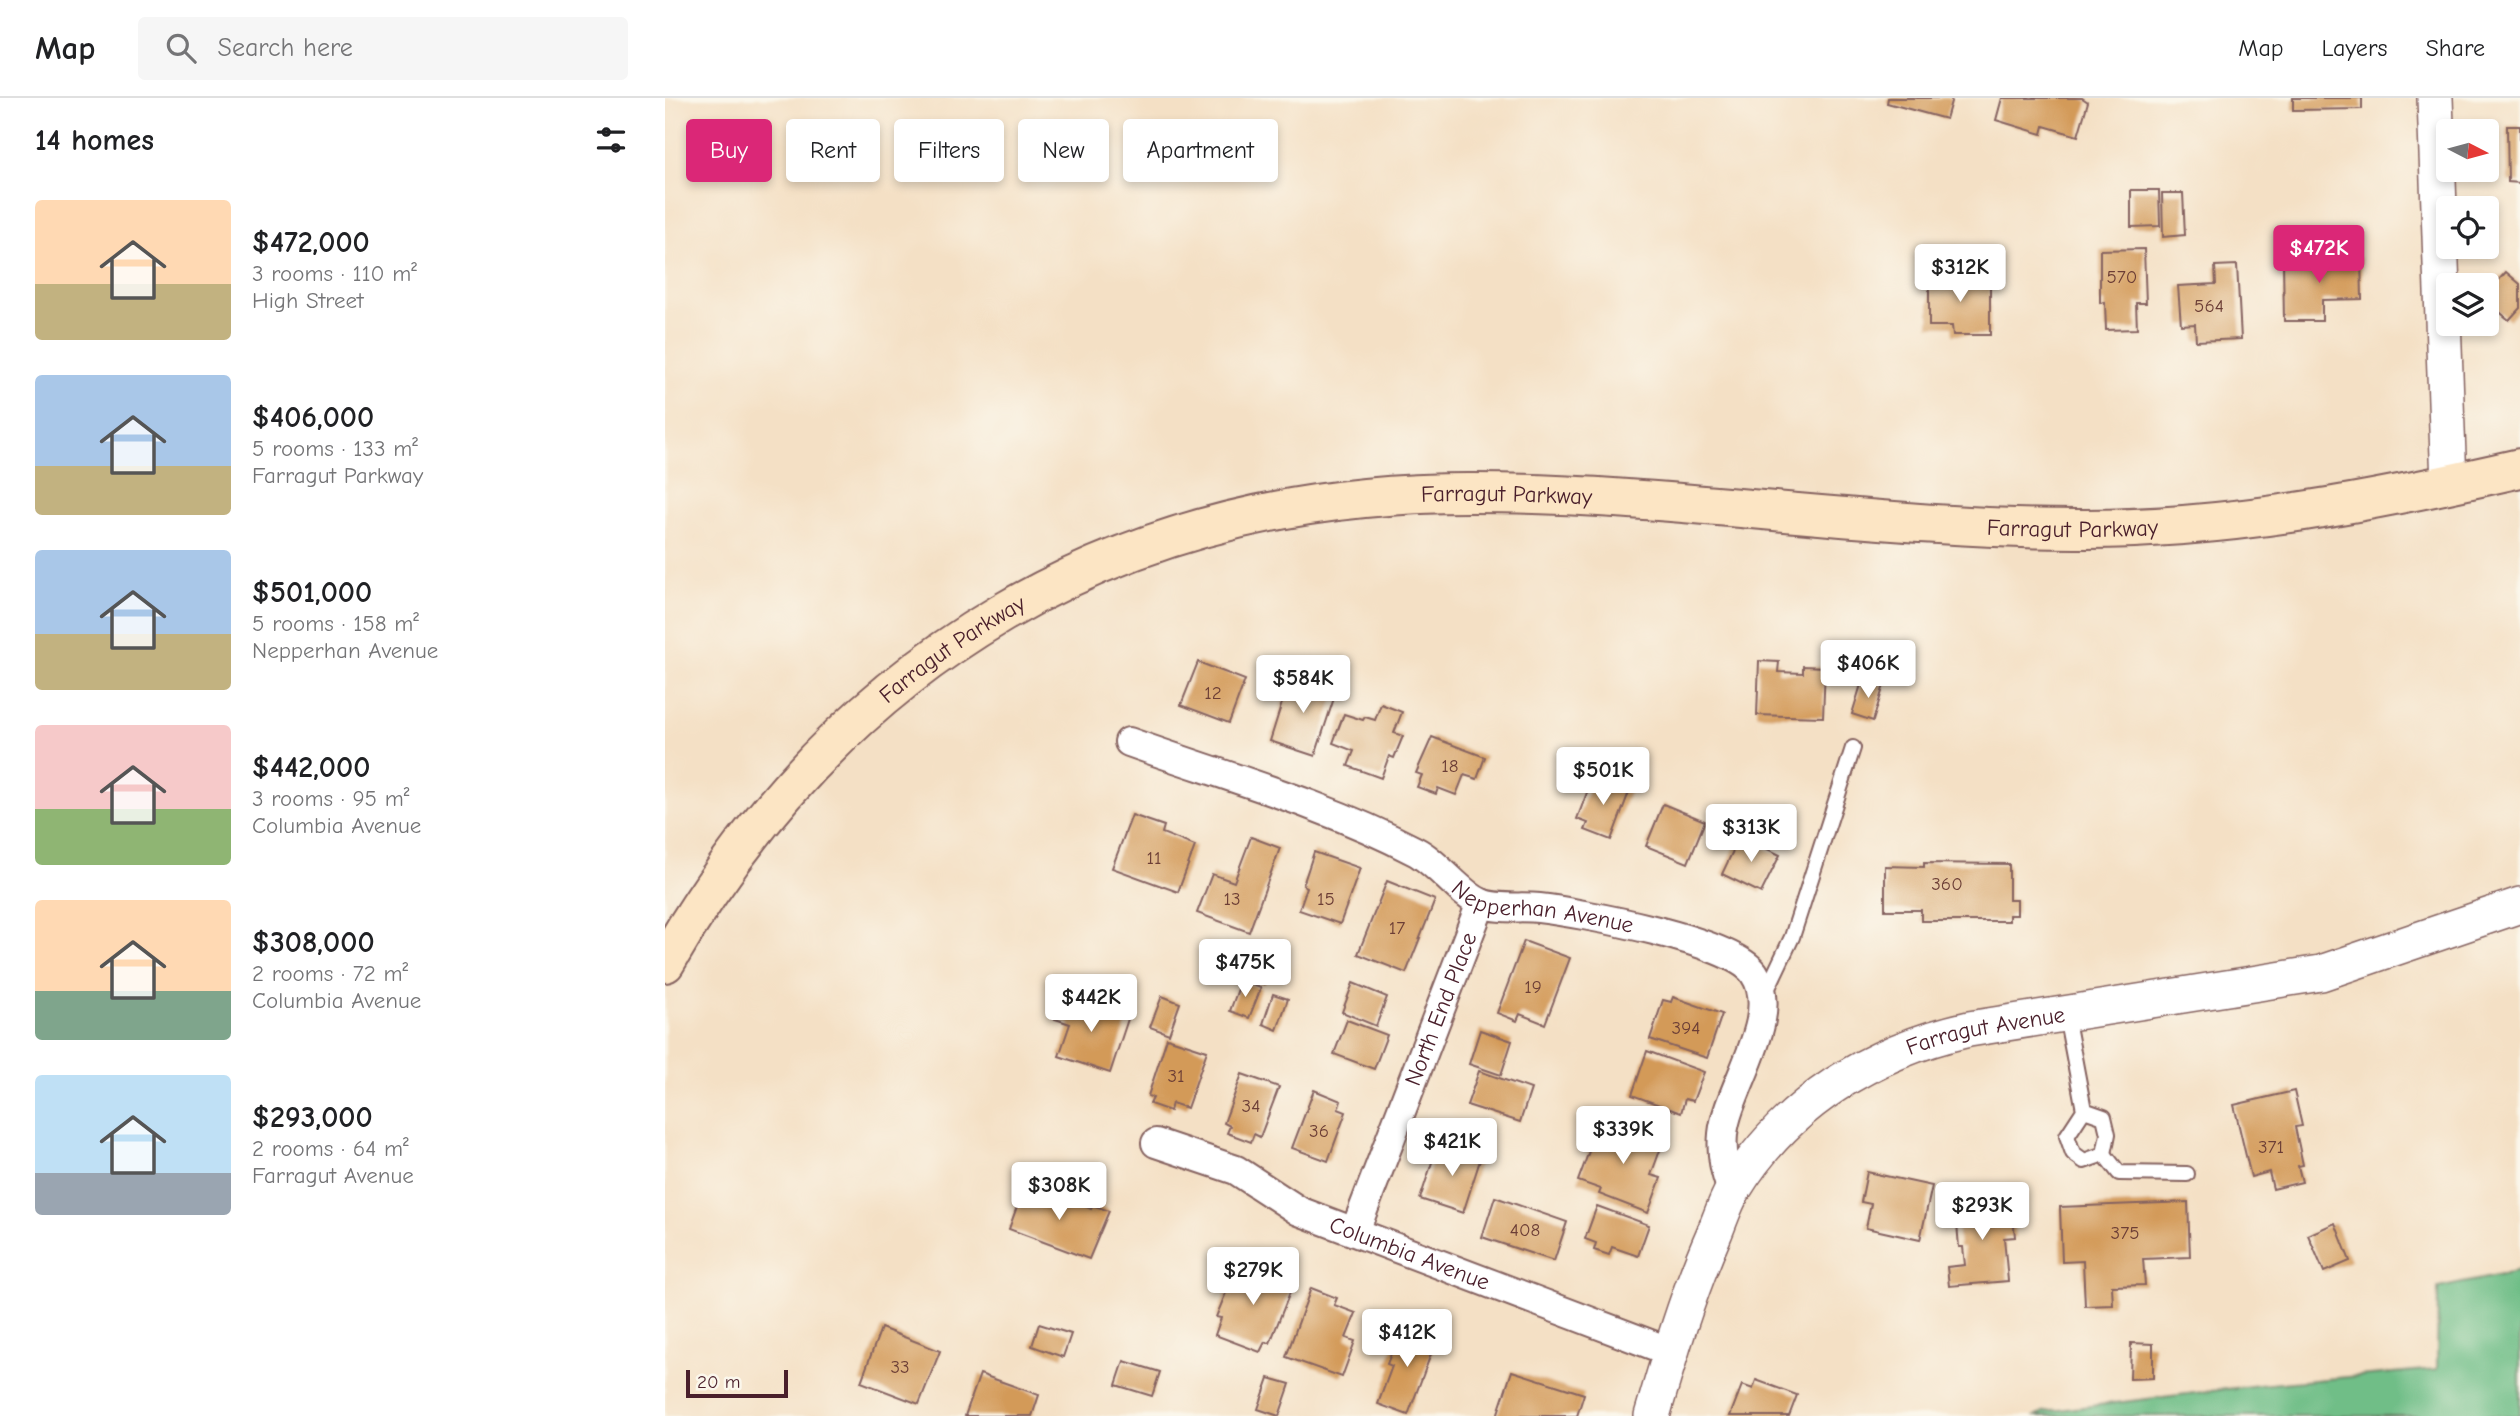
<!DOCTYPE html>
<meta charset="utf-8">
<style>
:root{--surface:#fff;--page:#f6f6f6;--text:#202124;--muted:#757577;--line:#e0e0e0;--accent:#db2777}
body{margin:0;font-family:"Comic Neue",sans-serif;background:var(--page);color:var(--text);height:100vh;display:flex;flex-direction:column;font-size:26px;white-space:nowrap}
*{box-sizing:border-box;margin:0}
p{font-size:23px;color:var(--muted)}
.icon{flex:none;width:38px;height:38px;fill:none;stroke:currentColor;stroke-width:2;stroke-linecap:round;stroke-linejoin:round}
.map{position:relative;flex:1;overflow:hidden}
.details{display:flex;flex-direction:column;background:var(--surface);width:665px}
.details>*{flex:none}
.banner{position:absolute;left:21px;top:21px;width:665px;height:63px;display:flex;gap:14px}
.needle{width:46px;rotate:96deg}
.fabs{position:absolute;left:1771px;top:21px;display:grid;gap:14px}
.fabs a{display:grid;place-items:center;width:63px;height:63px;border-radius:7px;background:var(--surface);box-shadow:0 4px 10px #0003;font-size:35px}
.scale{position:absolute;left:21px;bottom:18px;width:102px;box-sizing:border-box;padding-left:7px;border:4px solid #4a1f2b;border-top:0;font-size:19px;line-height:24px;white-space:nowrap;color:#4a1f2b;-webkit-text-stroke:5px #fbf7ec;paint-order:stroke}
.price{position:absolute;translate:-50% -60px;padding:0 16px;border-radius:7px;background:#fff;color:#222;font-size:23px;line-height:46px;filter:drop-shadow(0 2px 4px #0008)}
.price::after{content:'';position:absolute;left:50%;top:42px;width:21px;height:16px;margin-left:-10px;background:inherit;clip-path:polygon(0 0,100% 0,50% 100%)}
.price.selected{background:var(--accent);color:#fff}
ul{padding:0;list-style:none}
li{display:flex;align-items:center;gap:21px;height:175px;padding:0 35px}
li span{display:grid;place-items:center;flex:none;width:196px;height:140px;border-radius:7px;color:#555}
li>.icon{margin-inline-start:auto}
span .icon{width:84px;height:84px;fill:#fffc;stroke-width:1}
li b{font-size:30px}
h2{display:flex;justify-content:space-between;align-items:center;height:84px;padding:0 35px;font-size:30px}
.chip{padding:0 24px;border-radius:7px;background:var(--surface);box-shadow:0 4px 10px #0003;font-size:24px;line-height:63px}
.chip.selected{background:var(--accent);color:#fff}
header{display:flex;align-items:center;gap:42px;box-sizing:border-box;height:98px;padding:0 35px;background:var(--surface);border-bottom:2px solid var(--line)}
header strong{font-size:33px}
nav{display:flex;gap:38px;margin-inline-start:auto;font-size:24px}
.search{width:490px;height:63px;background:var(--page);display:flex;align-items:center;gap:18px;box-sizing:border-box;padding:0 24px;border-radius:7px;color:var(--muted);font-size:26px}
main{display:flex;flex:1;min-height:0}
.map>svg:first-child{display:block}
.forest{fill:#6fbe87;stroke:#5c6e59;stroke-width:2}
.building{fill:#d39a59}
.lines{fill:none;stroke-linecap:round;stroke-linejoin:round}
.service-casing{stroke:#866361;stroke-width:18}
.minor-casing{stroke:#866361;stroke-width:32}
.tertiary-casing{stroke:#866361;stroke-width:38}
.secondary-casing{stroke:#866361;stroke-width:42}
.service{stroke:#fff;stroke-width:14}
.minor{stroke:#fff;stroke-width:28}
.tertiary{stroke:#fff;stroke-width:35}
.secondary{stroke:#fce5c4;stroke-width:38}
.labels{text-anchor:middle;stroke-width:5;stroke-linejoin:round;paint-order:stroke}
.number-label{font-size:19px;fill:#6c3e36}
.street-label{font-size:23px;fill:#4a1f2b;stroke:#fbf7ec}
</style>
<header>
<strong>Map</strong>
<div class="search"><svg class="icon" aria-label="search" viewBox="0 0 24 24"><circle cx="10" cy="10" r="6"/><path d="M15 15l6 6"/></svg>Search here</div>
<nav><a>Map</a><a>Layers</a><a>Share</a></nav>
</header>
<main>
<section class="details">
<h2>14 homes<svg class="icon" aria-label="filters" viewBox="0 0 24 24"><path d="M4 7h16M4 17h16"/><circle cx="9" cy="7" r="2"/><circle cx="15" cy="17" r="2"/></svg></h2>
<ul>
<li><span style="background:linear-gradient(#ffd9b3 60%,#c2b280 0)"><svg class="icon" aria-label="home" viewBox="0 0 24 24"><path d="M3 11l9-7 9 7M6 9v11h12V9"/></svg></span><div><b>$472,000</b><p>3 rooms · 110 m²</p><p>High Street</p></div></li>
<li><span style="background:linear-gradient(#a9c7e8 65%,#c2b280 0)"><svg class="icon" aria-label="home" viewBox="0 0 24 24"><path d="M3 11l9-7 9 7M6 9v11h12V9"/></svg></span><div><b>$406,000</b><p>5 rooms · 133 m²</p><p>Farragut Parkway</p></div></li>
<li><span style="background:linear-gradient(#a9c7e8 60%,#c2b280 0)"><svg class="icon" aria-label="home" viewBox="0 0 24 24"><path d="M3 11l9-7 9 7M6 9v11h12V9"/></svg></span><div><b>$501,000</b><p>5 rooms · 158 m²</p><p>Nepperhan Avenue</p></div></li>
<li><span style="background:linear-gradient(#f6c9c9 60%,#8fb573 0)"><svg class="icon" aria-label="home" viewBox="0 0 24 24"><path d="M3 11l9-7 9 7M6 9v11h12V9"/></svg></span><div><b>$442,000</b><p>3 rooms · 95 m²</p><p>Columbia Avenue</p></div></li>
<li><span style="background:linear-gradient(#ffd9b3 65%,#7fa58c 0)"><svg class="icon" aria-label="home" viewBox="0 0 24 24"><path d="M3 11l9-7 9 7M6 9v11h12V9"/></svg></span><div><b>$308,000</b><p>2 rooms · 72 m²</p><p>Columbia Avenue</p></div></li>
<li><span style="background:linear-gradient(#bfe0f5 70%,#9aa5b1 0)"><svg class="icon" aria-label="home" viewBox="0 0 24 24"><path d="M3 11l9-7 9 7M6 9v11h12V9"/></svg></span><div><b>$293,000</b><p>2 rooms · 64 m²</p><p>Farragut Avenue</p></div></li>
</ul>
</section>
<div class="map">
<svg width="1855" height="1318" viewBox="0 0 1855 1318">
<rect width="100%" height="100%" fill="#fbf7ec"/>
<filter id="ink" filterUnits="userSpaceOnUse"><feTurbulence type="fractalNoise" baseFrequency=".0143" numOctaves="2"/><feDisplacementMap in="SourceGraphic" scale="14" xChannelSelector="R" yChannelSelector="G"/><feConvolveMatrix kernelMatrix="1 2 1 2 8 2 1 2 1" color-interpolation-filters="sRGB"/></filter>
<filter id="wash" filterUnits="userSpaceOnUse"><feTurbulence type="fractalNoise" baseFrequency=".00686" numOctaves="4" result="noise"/><feDisplacementMap in="SourceGraphic" scale="28" xChannelSelector="R" yChannelSelector="G"/><feGaussianBlur stdDeviation="1.57" result="paint"/><feColorMatrix in="noise" values="0 0 0 0 0 0 0 0 0 0 0 0 0 0 0 0 0 1.4 0 .05"/><feComposite in="paint" operator="in"/></filter>
<g filter="url(#wash)">
<rect width="100%" height="100%" fill="#f4e0c5"/>
<!-- forest -->
<path class="forest" d="M1855,1173V1318H1371L1378,1314L1594,1287L1772,1271L1773,1190Z"/>
<g id="blocks">
<!-- building -->
<g class="building">
<path d="M1223,0H1287L1281,21L1222,5Z"/>
<path d="M1337,0H1417L1423,4L1413,38L1379,28L1377,36L1331,22Z"/>
<path d="M1628,0H1697V11L1628,12Z"/>
<path d="M1842,28H1855V85L1843,84Z"/>
<path d="M1466,92H1494L1495,128L1466,129Z"/>
<path d="M1497,95H1518L1520,137L1498,139Z"/>
<path d="M1479,151L1481,205H1471L1472,231L1441,232L1440,204L1435,205V152Z"/>
<path d="M1696,160L1697,201L1657,202V223H1619L1618,161Z"/>
<path d="M1572,167L1576,241L1531,243L1530,226L1516,227L1513,188L1551,186L1550,168Z"/>
<path d="M1272,174H1302L1301,181H1325V237H1288L1287,228H1264V182H1272Z"/>
<path d="M1841,174L1855,186V210L1844,222L1822,203V195Z"/>
<path d="M1094,563L1114,564L1113,574L1138,575V568L1160,569L1158,619L1092,617Z"/>
<path d="M533,564L580,582L564,625L516,607Z"/>
<path d="M626,576L672,591L650,658L605,643Z"/>
<path d="M1198,580L1219,587L1208,623L1187,616Z"/>
<path d="M716,606L737,614L729,635L738,638L729,660L724,658L716,680L683,668L689,653L668,645L679,616L698,622L700,619L710,622Z"/>
<path d="M767,639L820,659L812,681L799,677L791,697L773,690L771,696L752,689L757,677L751,675Z"/>
<path d="M940,678L957,685L954,690L964,694L946,742L920,732L923,725L912,721L928,679L938,684Z"/>
<path d="M998,706L1040,723L1023,765L981,748Z"/>
<path d="M467,717L499,728L497,735L530,748L513,794L447,770Z"/>
<path d="M1075,738L1115,757L1096,795L1057,776Z"/>
<path d="M586,739L615,750L584,834L532,815L547,776L569,784Z"/>
<path d="M649,754L695,770L675,826L634,812L642,789L638,787Z"/>
<path d="M1259,765L1344,766V802H1352V817H1344V823H1256V812H1220V768L1259,769Z"/>
<path d="M722,783L770,802L741,875L693,856Z"/>
<path d="M859,843L905,860L880,926L855,916L852,923L832,915Z"/>
<path d="M593,849L611,855L599,886L582,880Z"/>
<path d="M576,883L596,890L584,920L565,913Z"/>
<path d="M688,885L722,899L711,928L677,914Z"/>
<path d="M608,896L623,901L612,932L598,926Z"/>
<path d="M497,898L515,905L504,936L485,929Z"/>
<path d="M1008,899L1057,916L1042,960L985,941L998,902L1006,904Z"/>
<path d="M410,900L464,918L445,975L394,958L405,926L387,920L393,904L407,909Z"/>
<path d="M682,922L722,937L709,971L669,956Z"/>
<path d="M815,932L847,943L836,977L804,966Z"/>
<path d="M502,940L542,953L522,1010L507,1005L505,1013L485,1006L488,1000L483,998Z"/>
<path d="M982,953L1039,974L1028,1003L1020,1001L1016,1015L967,997Z"/>
<path d="M814,973L866,991L855,1024L802,1007Z"/>
<path d="M577,976L614,989L595,1039L589,1036L586,1044L562,1035L565,1028L559,1025Z"/>
<path d="M649,992L676,1003L673,1011L681,1014L663,1063L627,1050Z"/>
<path d="M1629,993L1637,1028L1630,1029L1638,1067L1633,1068L1637,1084L1608,1091L1604,1074L1586,1079L1569,1007Z"/>
<path d="M936,1021L998,1044L986,1077L996,1080L983,1115L934,1096L936,1091L913,1083Z"/>
<path d="M795,1046L818,1053L798,1115L755,1101L772,1049L792,1056Z"/>
<path d="M1202,1074L1267,1088L1255,1142L1201,1130L1206,1106L1196,1104Z"/>
<path d="M359,1089L383,1098L385,1092L426,1111L428,1107L444,1113L424,1161L344,1131Z"/>
<path d="M830,1099L902,1124L889,1163L817,1139Z"/>
<path d="M1336,1099L1338,1119L1348,1118L1350,1139L1339,1140L1343,1183L1284,1188L1282,1169L1300,1167L1298,1149H1294L1290,1103Z"/>
<path d="M1523,1104L1525,1159L1478,1161L1480,1187L1447,1188L1448,1207L1420,1208L1418,1163L1397,1164L1395,1109Z"/>
<path d="M932,1108L984,1127L973,1158L947,1149L944,1157L929,1152L931,1145L920,1141Z"/>
<path d="M1670,1125L1685,1163L1659,1174L1643,1137Z"/>
<path d="M574,1163L629,1184L605,1245L600,1244L595,1254L550,1237L556,1220L551,1219Z"/>
<path d="M646,1190L672,1200L669,1207L691,1215L681,1240L690,1243L677,1279L621,1259Z"/>
<path d="M374,1226L406,1236L398,1259L367,1248Z"/>
<path d="M737,1227L772,1240L743,1317L713,1306L727,1268L722,1266Z"/>
<path d="M216,1230L275,1253L254,1306L196,1284Z"/>
<path d="M1466,1245L1488,1246V1280L1465,1281Z"/>
<path d="M459,1263L495,1274L487,1298L451,1287Z"/>
<path d="M847,1273L919,1296L912,1318H832Z"/>
<path d="M315,1276L374,1297L367,1318H300Z"/>
<path d="M604,1280L625,1286L614,1318L593,1311Z"/>
<path d="M1091,1282L1132,1297L1124,1318H1065L1077,1287L1088,1291Z"/>
</g>
</g>
</g>
<g filter="url(#ink)">
<use href="#blocks" fill-opacity="0" stroke="#866361" stroke-width="2"/>
<g class="lines">
<!-- service casing -->
<g class="service-casing">
<g id="service">
<path d="M1100,896L1127,839L1188,650"/>
<path d="M1401,917L1419,1012L1439,1019L1443,1036L1439,1056L1419,1063L1408,1055L1402,1038L1419,1012"/>
<path d="M1439,1056L1454,1075L1522,1076"/>
</g>
</g>
<!-- minor casing -->
<g class="minor-casing">
<g id="minor">
<path id="s1" d="M464,644C559,678 660,706 750,753C772,764 796,797 816,805C832,812 857,808 874,810C916,815 1066,842 1089,875C1119,918 1062,991 1058,1036C1056,1057 1060,1074 1067,1093"/>
<path id="s2" d="M491,1045L571,1072L634,1113L1006,1254"/>
<path id="s3" d="M690,1133L816,805"/>
</g>
</g>
<!-- tertiary casing -->
<g class="tertiary-casing">
<g id="tertiary">
<path d="M1770,0L1784,386"/>
<path id="s4" d="M987,1318C1005,1256 1023,1195 1049,1136C1055,1122 1060,1105 1068,1092C1121,1005 1207,953 1304,931L1656,875L1855,807"/>
</g>
</g>
<!-- secondary casing -->
<g class="secondary-casing">
<g id="secondary">
<path id="s5" d="M0,865C175,560 454,394 807,395C1012,395 1215,432 1420,431C1567,431 1712,403 1855,370"/>
</g>
</g>
<!-- service -->
<use href="#service" class="service"/>
<!-- minor -->
<use href="#minor" class="minor"/>
<!-- tertiary -->
<use href="#tertiary" class="tertiary"/>
<!-- secondary -->
<use href="#secondary" class="secondary"/>
</g>
</g>
<g class="labels">
<!-- number labels -->
<g class="number-label">
<text x="1457" y="185">570</text>
<text x="1544" y="214">564</text>
<text x="548" y="601">12</text>
<text x="785" y="674">18</text>
<text x="489" y="766">11</text>
<text x="1282" y="792">360</text>
<text x="567" y="807">13</text>
<text x="661" y="807">15</text>
<text x="732" y="836">17</text>
<text x="868" y="895">19</text>
<text x="1021" y="936">394</text>
<text x="511" y="984">31</text>
<text x="586" y="1014">34</text>
<text x="654" y="1039">36</text>
<text x="1606" y="1055">371</text>
<text x="860" y="1138">408</text>
<text x="1460" y="1141">375</text>
<text x="235" y="1275">33</text>
</g>
<!-- street labels -->
<g class="street-label">
<text dy="8" stroke="none"><textPath href="#s5" startOffset="1017">Farragut Parkway</textPath></text>
<text dy="8" stroke="none"><textPath href="#s5" startOffset="1584">Farragut Parkway</textPath></text>
<text dy="8" stroke="none"><textPath href="#s5" startOffset="430">Farragut Parkway</textPath></text>
<text dy="8" stroke="none"><textPath href="#s1" startOffset="452">Nepperhan Avenue</textPath></text>
<text dy="8" stroke="none"><textPath href="#s3" startOffset="238">North End Place</textPath></text>
<text dy="8" stroke="none"><textPath href="#s4" startOffset="550">Farragut Avenue</textPath></text>
<text dy="8" stroke="none"><textPath href="#s2" startOffset="278">Columbia Avenue</textPath></text>
</g>
</g>
</svg>
<div class="fabs">
<a><svg class="needle" viewBox="-14 -14 28 28"><path d="M0-13l5 13h-10z" fill="#e53935"/><path d="M0 13l5-13h-10z" fill="#757577"/></svg></a>
<a><svg class="icon" aria-label="locate" viewBox="0 0 24 24"><circle cx="12" cy="12" r="6"/><path d="M12 2v4M12 18v4M2 12h4M18 12h4"/></svg></a>
<a><svg class="icon" aria-label="layers" viewBox="0 0 24 24"><path d="M12 4l9 5-9 5-9-5zM3 14l9 5 9-5"/></svg></a>
</div>
<div class="scale">20 m</div>
<b class="price selected" style="left:1654px;top:187px">$472K</b>
<b class="price" style="left:1295px;top:206px">$312K</b>
<b class="price" style="left:1203px;top:602px">$406K</b>
<b class="price" style="left:638px;top:617px">$584K</b>
<b class="price" style="left:938px;top:709px">$501K</b>
<b class="price" style="left:1086px;top:766px">$313K</b>
<b class="price" style="left:580px;top:901px">$475K</b>
<b class="price" style="left:426px;top:936px">$442K</b>
<b class="price" style="left:958px;top:1068px">$339K</b>
<b class="price" style="left:787px;top:1080px">$421K</b>
<b class="price" style="left:394px;top:1124px">$308K</b>
<b class="price" style="left:1317px;top:1144px">$293K</b>
<b class="price" style="left:588px;top:1209px">$279K</b>
<b class="price" style="left:742px;top:1271px">$412K</b>
<div class="banner">
<a class="chip selected">Buy</a>
<a class="chip">Rent</a>
<a class="chip">Filters</a>
<a class="chip">New</a>
<a class="chip">Apartment</a>
</div>
</div>
</main>
